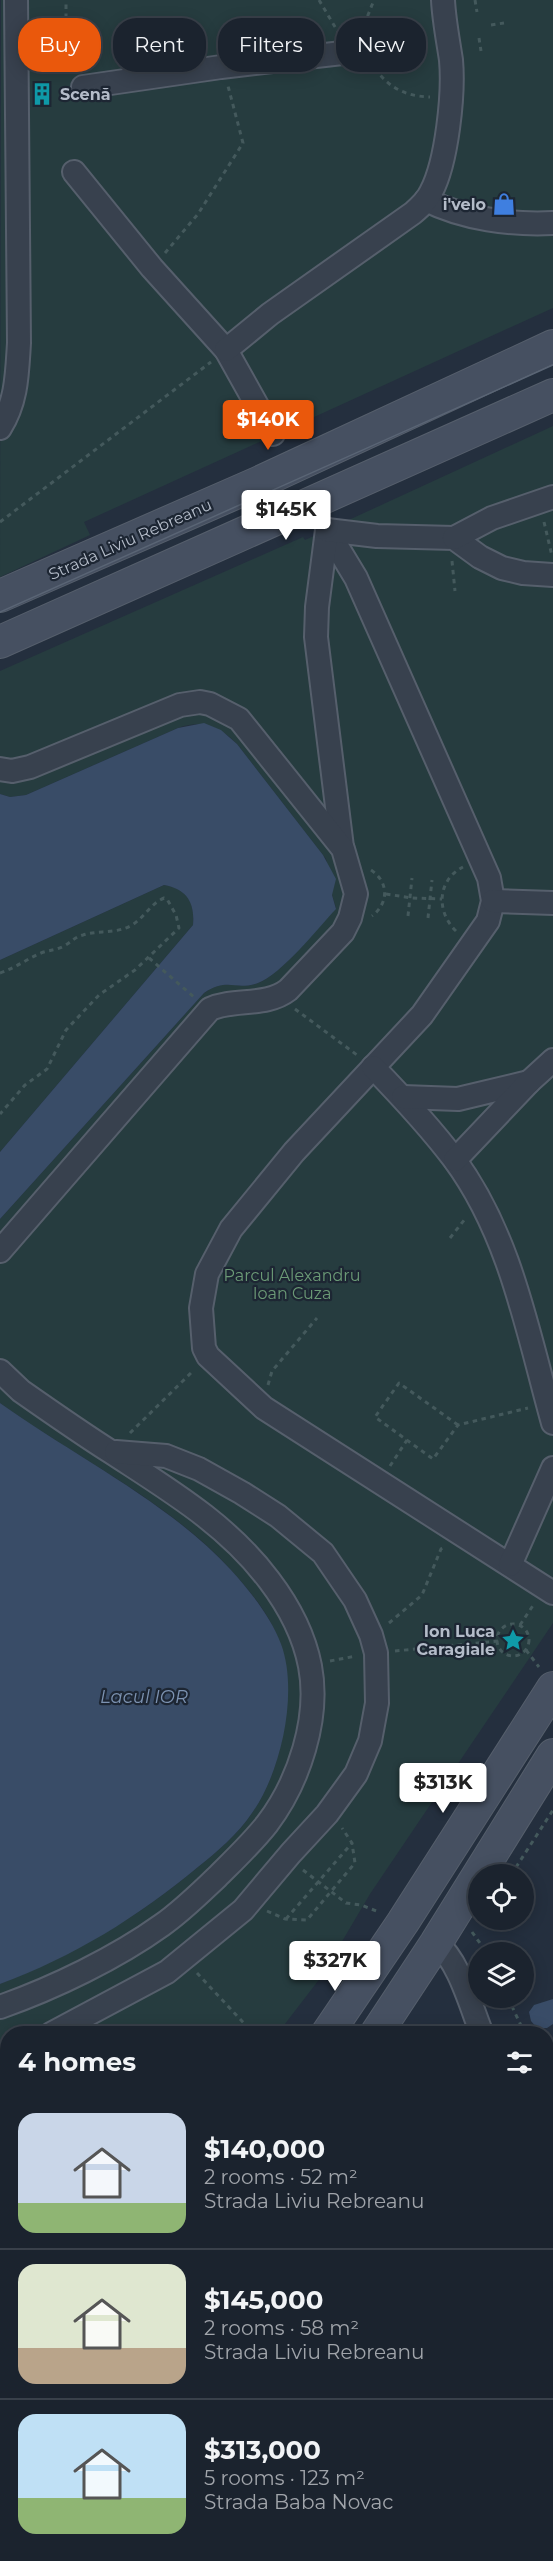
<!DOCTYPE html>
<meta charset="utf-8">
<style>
:root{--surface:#1b232e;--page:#282f3a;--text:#f1f3f6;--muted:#a0a4aa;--line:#39404a;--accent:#ea580c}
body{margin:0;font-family:Montserrat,sans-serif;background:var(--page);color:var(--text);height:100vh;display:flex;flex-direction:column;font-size:22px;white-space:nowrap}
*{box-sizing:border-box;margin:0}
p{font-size:20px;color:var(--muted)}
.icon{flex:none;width:33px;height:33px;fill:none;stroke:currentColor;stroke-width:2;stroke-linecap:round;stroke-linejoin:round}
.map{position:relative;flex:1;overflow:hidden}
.drawer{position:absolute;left:0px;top:2026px;width:554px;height:536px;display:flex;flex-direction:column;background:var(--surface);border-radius:24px 24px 0 0;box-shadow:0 3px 15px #0003,0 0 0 2px var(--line)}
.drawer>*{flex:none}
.hud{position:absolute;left:18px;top:18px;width:518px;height:54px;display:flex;gap:12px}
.buttons{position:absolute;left:468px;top:1864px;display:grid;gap:12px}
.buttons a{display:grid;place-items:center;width:66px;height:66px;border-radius:50%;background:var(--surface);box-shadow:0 3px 15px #0003,0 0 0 2px var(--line);font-size:30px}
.price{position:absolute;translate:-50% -51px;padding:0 14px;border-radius:6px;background:#fff;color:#222;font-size:20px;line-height:39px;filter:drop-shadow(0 2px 3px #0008)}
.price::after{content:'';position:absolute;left:50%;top:36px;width:18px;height:14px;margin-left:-9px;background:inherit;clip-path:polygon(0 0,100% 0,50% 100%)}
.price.selected{background:var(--accent);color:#fff}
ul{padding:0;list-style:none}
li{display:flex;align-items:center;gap:18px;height:150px;padding:0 18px}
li+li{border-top:2px solid var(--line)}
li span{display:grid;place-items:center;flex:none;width:168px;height:120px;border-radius:18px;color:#555}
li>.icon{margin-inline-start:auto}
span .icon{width:72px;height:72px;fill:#fffc;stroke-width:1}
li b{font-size:26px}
h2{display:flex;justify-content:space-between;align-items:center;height:72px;padding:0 18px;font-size:26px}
.pill{padding:0 21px;border-radius:24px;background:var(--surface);box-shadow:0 3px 15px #0003,0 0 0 2px var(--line);font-size:21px;line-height:54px}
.pill.selected{background:var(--accent);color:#fff}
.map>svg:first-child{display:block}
.green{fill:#263c3f}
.water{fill:#394c67}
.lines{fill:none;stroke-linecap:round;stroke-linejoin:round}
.street-casing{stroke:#565f6c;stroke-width:26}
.secondary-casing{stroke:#565f6c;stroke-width:34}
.path{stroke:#44595c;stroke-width:3;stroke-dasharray:4.5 4.5;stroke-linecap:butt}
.street{stroke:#38414e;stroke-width:22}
.secondary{stroke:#465061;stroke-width:32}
.tram{stroke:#5a6575;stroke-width:1.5}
.labels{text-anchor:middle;stroke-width:4.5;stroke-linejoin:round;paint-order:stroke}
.poi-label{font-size:16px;font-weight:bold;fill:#b4bcc9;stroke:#1d2633;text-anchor:end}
.street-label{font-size:16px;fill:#b4bcc9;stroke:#1d2633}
.park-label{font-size:16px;fill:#6b9a76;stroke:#1d2633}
.water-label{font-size:18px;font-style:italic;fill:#7c92b1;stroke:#1d2633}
</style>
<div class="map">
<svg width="553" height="2561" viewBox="0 0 553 2561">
<rect width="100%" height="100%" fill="#242f3e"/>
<!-- green -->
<g class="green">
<path d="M1,0H553V308L84,522L90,535L0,577Z"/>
<path d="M553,426V1623L370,1894L321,1977L278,2033L8,2034L7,2132L0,2133V1984C74,1954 136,1919 198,1867C217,1852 238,1834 252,1813C271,1786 281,1752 285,1720C294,1653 275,1618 231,1570C169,1501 74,1457 0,1403V1219L204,993C229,976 235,991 258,983C282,974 317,928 336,908L332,895V886L326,859L237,744C221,727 201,719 178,728L26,795L10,797L0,794V671L303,537L305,540L327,530Z"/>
<path d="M164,885C187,889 195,902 193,925L0,1152V960Z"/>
</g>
<!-- water -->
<g class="water">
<path d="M204,723L221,730L237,744L323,855L336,879L332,895L336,909C318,928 281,975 258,983C234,991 229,977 204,993L0,1219V1152L193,925C195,903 187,889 164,885L0,960V794L10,797L26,795L178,728Z"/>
<path d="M0,1403C74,1456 170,1503 231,1570C250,1591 271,1617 281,1644C299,1692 281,1773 252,1813C238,1834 217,1852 198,1867C138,1917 73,1957 0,1984Z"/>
<path d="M553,1999V2024L547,2028H537L531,2021L529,2012L534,2005Z"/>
</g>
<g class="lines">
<!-- street casing -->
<g class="street-casing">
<g id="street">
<path d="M83,87L221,67L351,52"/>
<path d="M74,172L152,268L226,350L273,434"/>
<path d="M426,200C464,219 511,225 553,223"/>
<path d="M226,350L270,314L413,213C420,207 427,201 431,192C447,162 454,94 451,60C448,40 444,20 443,0"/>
<path d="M0,428C17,401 17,374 19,343L16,0"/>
<path d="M327,530L356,578L489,878L493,901L488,921L422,1015L294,1152L231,1229L207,1274L201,1308L204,1348L208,1356L264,1408L553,1593"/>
<path d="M327,530L317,607L316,637L342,847"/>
<path d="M327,530L377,536L454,538L480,557L502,568L523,573L553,575"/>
<path d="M454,538L492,518L553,497"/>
<path d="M0,769L12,771L30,767L180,705L200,702L210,704L239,719L343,849L356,894L350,918L343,932L288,990C266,1007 235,998 210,1009L0,1251"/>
<path d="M493,901L553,903"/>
<path d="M373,1067C401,1096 430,1127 454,1159C511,1236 528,1334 553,1423"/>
<path d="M403,1097L458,1099L529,1082"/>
<path d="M455,1160L529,1082L553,1060"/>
<path d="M0,1371L21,1391C51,1412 81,1433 111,1452C169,1490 227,1524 269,1580C288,1605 304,1635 310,1666C320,1718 299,1782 267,1824C252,1843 234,1860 217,1877C199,1894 182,1911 162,1925C116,1958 54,1988 0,2007"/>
<path d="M510,1565L553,1468"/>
<path d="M436,1943C459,1960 471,2007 482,2034"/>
<path d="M51,2034L167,1972L243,1910L291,1853L327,1814L356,1774L370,1741L377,1703L376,1653L371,1635L355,1600L323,1553L278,1516L242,1493L199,1469L166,1456L116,1452"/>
<path d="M0,2057L8,2053"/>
<path d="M546,2189L553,2206"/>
<path d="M546,2288L553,2284"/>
<path d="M0,2477L8,2475"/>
<path d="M463,2554L467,2561"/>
<path d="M229,2561L242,2554"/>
</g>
</g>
<!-- secondary casing -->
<g class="secondary-casing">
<g id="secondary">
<path d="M0,596L258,483L553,346"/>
<path d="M0,642L553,395"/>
<path d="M327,2034L403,1922L553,1688"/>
<path d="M376,2034L436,1943L553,1755"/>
<path d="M0,2177L8,2176"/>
</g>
</g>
<!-- path -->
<g class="path">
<path d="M319,0L338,32"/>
<path d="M475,0L477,12"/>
<path d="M491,25L504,23"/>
<path d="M366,34L368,15L374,0"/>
<path d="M479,38L481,51"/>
<path d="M66,54V0"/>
<path d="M370,61C385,85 401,96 430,97"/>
<path d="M165,253L198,214L243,143L228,86"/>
<path d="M0,522L211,362"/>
<path d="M544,522L552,556"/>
<path d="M452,561L455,591"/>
<path d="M371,870C389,882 389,903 372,916"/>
<path d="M386,894L412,898L442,899"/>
<path d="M408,916L412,878"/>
<path d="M428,918L432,880"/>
<path d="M456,931C436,912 437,880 463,867"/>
<path d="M149,958L195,998"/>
<path d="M0,973C15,968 27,959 41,953C49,950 57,950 64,946C71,942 75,937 83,935C99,930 117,934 132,925C145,917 150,904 164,898L167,899L176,915L179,928L135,970L99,995L66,1030L47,1069L25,1085L0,1114"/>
<path d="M295,1009L357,1055"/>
<path d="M450,1238L465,1219"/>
<path d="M268,1385L272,1371L317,1318"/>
<path d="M458,1425L399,1383L375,1417L433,1459L458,1425L528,1408"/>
<path d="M130,1433L194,1370"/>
<path d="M390,1466L407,1440"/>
<path d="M389,1623L422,1595L441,1549L446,1547"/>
<circle cx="513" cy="1640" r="16"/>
<path d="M520,1625L534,1604"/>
<path d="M526,1650L539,1667"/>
<path d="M395,1651L498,1641"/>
<path d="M330,1661L356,1656"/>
<path d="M303,1870L346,1903L361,1905L379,1912"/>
<path d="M511,1875L553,1810"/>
<path d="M267,1911L285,1919L307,1920L355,1863L352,1843L342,1828"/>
<path d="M286,1919L352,1843"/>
<path d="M472,1932L487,1953"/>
<path d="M197,1973L254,2034"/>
<path d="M508,1998L525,2034"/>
<path d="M546,2078L553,2093"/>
</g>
<!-- street -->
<use href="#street" class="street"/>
<!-- secondary -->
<use href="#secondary" class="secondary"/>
<!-- tram -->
<path class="tram" d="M0,612L553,365"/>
</g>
<!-- icons -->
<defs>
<g id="building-bare" transform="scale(1.8)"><path d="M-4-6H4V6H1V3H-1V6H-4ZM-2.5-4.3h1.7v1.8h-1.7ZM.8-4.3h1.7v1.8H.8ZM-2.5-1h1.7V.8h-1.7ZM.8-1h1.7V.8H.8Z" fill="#0f9aa8" stroke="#1d2633" stroke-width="2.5" paint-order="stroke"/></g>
<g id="shop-bare" transform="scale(1.8)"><path d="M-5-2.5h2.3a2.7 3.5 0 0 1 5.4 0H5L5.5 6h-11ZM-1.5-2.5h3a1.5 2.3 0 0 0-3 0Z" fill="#3f7fe0" stroke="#1d2633" stroke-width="2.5" paint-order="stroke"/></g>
<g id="sight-bare" transform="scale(1.8)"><path d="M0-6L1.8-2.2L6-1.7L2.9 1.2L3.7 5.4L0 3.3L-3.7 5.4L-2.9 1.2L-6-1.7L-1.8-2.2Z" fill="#0f9aa8" stroke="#1d2633" stroke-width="2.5" paint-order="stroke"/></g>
</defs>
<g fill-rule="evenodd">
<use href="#building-bare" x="42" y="94"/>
<use href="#shop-bare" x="504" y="204"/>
<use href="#sight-bare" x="513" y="1640"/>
</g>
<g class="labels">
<!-- poi labels -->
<g class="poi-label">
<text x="60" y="100" text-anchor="start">Scenă</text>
<text x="486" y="210">i'velo</text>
<text x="495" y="1637">Ion Luca<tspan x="495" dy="18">Caragiale</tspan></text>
</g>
<!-- street labels -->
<g class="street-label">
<text transform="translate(130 539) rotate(-24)" y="6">Strada Liviu Rebreanu</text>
</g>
<!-- park labels -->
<g class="park-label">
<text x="292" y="1281">Parcul Alexandru<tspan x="292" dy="18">Ioan Cuza</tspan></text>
</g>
<!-- water labels -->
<g class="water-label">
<text x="144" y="1703">Lacul IOR</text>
</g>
</g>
</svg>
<div class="buttons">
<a><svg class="icon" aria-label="locate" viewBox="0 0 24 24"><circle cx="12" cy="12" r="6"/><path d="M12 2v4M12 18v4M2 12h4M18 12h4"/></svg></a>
<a><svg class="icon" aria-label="layers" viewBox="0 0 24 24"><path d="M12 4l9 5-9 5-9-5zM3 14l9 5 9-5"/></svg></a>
</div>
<b class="price selected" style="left:268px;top:451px">$140K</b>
<b class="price" style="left:286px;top:541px">$145K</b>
<b class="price" style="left:443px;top:1814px">$313K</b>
<b class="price" style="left:335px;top:1992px">$327K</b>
<div class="hud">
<a class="pill selected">Buy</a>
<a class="pill">Rent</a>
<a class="pill">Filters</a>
<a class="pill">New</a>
</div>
<section class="drawer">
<h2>4 homes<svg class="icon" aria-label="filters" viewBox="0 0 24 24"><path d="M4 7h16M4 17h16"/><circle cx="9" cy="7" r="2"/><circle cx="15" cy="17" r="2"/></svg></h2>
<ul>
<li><span style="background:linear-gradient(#c9d6e8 75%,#8fb573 0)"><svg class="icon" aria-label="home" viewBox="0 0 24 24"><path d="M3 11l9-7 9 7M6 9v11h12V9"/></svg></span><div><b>$140,000</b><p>2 rooms · 52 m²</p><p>Strada Liviu Rebreanu</p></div></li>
<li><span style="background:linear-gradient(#dfe7d0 70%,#b9a48a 0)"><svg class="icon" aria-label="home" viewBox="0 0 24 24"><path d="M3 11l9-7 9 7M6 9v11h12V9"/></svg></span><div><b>$145,000</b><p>2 rooms · 58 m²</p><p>Strada Liviu Rebreanu</p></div></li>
<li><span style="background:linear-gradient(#bfe0f5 70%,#8fb573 0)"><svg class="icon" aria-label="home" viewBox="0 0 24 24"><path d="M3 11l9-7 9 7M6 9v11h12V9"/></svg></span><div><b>$313,000</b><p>5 rooms · 123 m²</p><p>Strada Baba Novac</p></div></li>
</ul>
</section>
</div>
